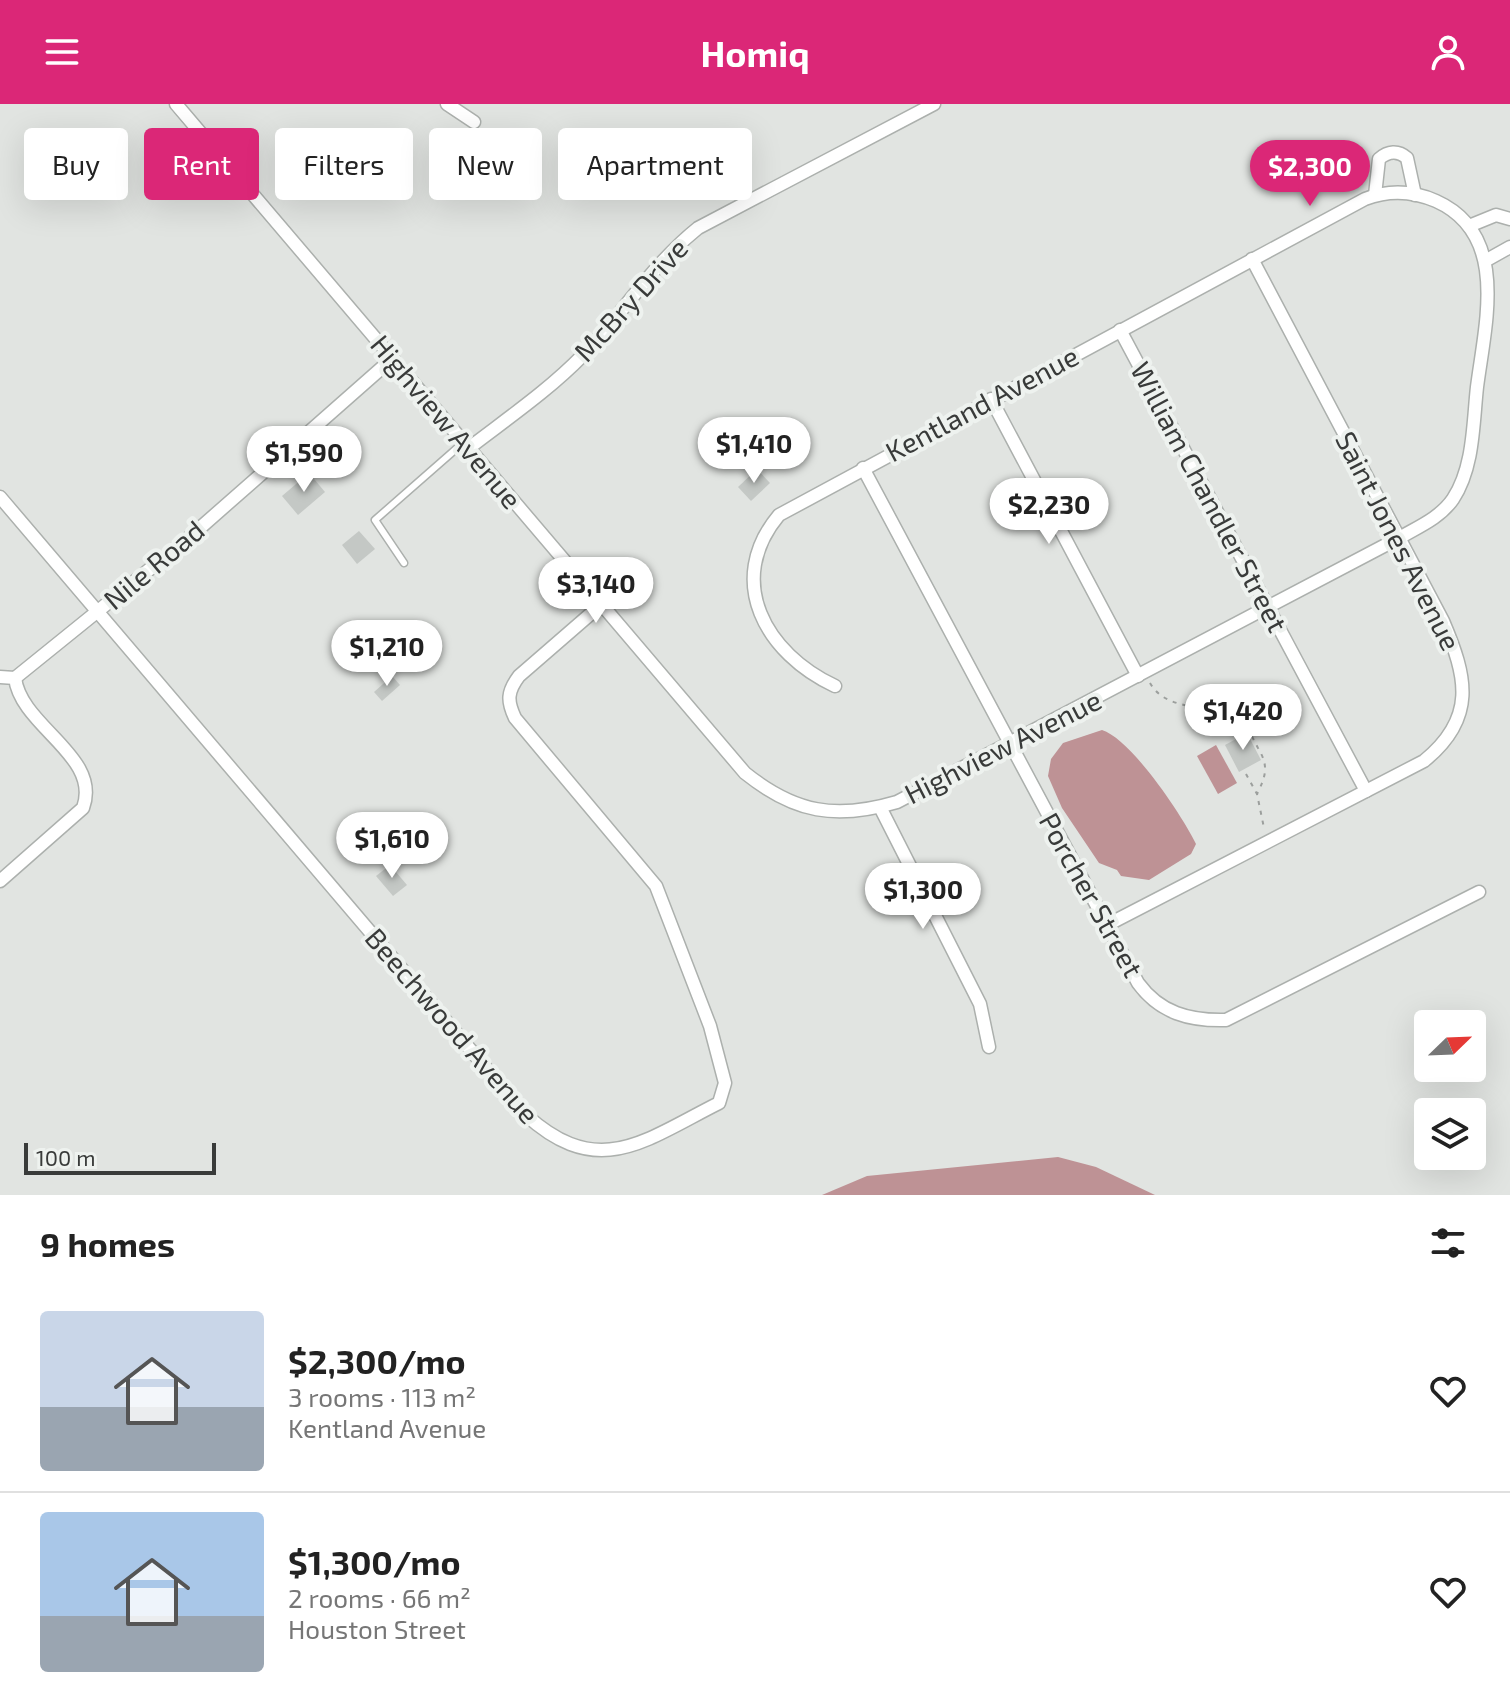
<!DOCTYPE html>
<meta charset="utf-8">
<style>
:root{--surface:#fff;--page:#f2f2f2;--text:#222;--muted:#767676;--line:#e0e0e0;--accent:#db2777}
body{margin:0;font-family:"Exo 2",sans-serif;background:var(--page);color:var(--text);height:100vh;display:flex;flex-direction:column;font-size:30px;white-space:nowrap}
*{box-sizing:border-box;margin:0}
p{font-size:26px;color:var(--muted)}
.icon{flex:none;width:44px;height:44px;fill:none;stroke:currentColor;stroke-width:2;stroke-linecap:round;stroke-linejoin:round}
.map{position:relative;height:1091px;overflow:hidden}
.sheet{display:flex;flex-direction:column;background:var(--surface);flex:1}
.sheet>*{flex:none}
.guide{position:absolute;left:24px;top:24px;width:800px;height:72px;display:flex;gap:16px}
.needle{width:52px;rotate:67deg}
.buttons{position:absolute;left:1414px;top:906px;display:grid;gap:16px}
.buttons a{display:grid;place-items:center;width:72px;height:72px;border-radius:8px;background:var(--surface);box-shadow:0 8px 32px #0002;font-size:40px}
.scale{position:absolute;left:24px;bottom:20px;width:192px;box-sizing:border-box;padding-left:8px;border:4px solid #393b3a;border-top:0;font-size:22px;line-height:28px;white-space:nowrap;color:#393b3a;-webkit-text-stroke:6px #eef2ef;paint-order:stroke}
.price{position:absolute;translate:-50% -68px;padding:0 18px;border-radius:28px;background:#fff;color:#222;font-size:26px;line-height:52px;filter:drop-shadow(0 2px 4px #0008)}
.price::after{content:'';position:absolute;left:50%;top:48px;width:24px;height:18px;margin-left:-12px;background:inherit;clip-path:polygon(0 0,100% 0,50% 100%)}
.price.on{background:var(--accent);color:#fff}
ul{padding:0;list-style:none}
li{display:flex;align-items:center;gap:24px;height:200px;padding:0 40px}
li+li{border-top:2px solid var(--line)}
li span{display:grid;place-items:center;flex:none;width:224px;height:160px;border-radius:8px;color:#555}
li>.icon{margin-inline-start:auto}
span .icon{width:96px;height:96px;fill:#fffc;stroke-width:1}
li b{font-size:34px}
h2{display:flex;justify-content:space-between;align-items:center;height:96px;padding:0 40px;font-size:34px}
.tag{padding:0 28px;border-radius:8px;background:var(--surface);box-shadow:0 8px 32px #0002;font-size:28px;line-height:72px}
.tag.on{background:var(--accent);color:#fff}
header{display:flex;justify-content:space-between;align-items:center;height:104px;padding:0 40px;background:var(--accent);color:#fff;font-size:36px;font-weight:700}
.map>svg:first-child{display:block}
.water{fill:#be9295}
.building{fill:#c4c8c5}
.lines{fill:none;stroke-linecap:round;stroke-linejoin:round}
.lane-casing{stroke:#acb0ad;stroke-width:9}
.street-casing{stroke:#acb0ad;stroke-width:15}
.path{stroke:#9c9f9d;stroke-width:2;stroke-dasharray:4 6;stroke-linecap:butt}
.lane{stroke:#fff;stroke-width:6}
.street{stroke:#fff;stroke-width:12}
.labels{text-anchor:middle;stroke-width:8;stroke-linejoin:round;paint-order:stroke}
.street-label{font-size:28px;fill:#393b3a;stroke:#eef2ef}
</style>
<header><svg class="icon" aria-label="menu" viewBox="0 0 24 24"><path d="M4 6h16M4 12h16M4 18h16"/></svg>Homiq<svg class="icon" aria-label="person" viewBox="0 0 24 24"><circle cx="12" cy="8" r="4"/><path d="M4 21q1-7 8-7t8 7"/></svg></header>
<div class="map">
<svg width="1510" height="1091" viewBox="0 0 1510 1091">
<rect width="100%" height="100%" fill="#e1e4e1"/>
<!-- water -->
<g class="water">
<path d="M1102,626C1131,635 1182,711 1196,740L1191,750L1149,776L1121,772L1117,766L1099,759L1062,704L1048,672L1051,655L1063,639Z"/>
<path d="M1216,641L1237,679L1218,690L1197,652Z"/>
<path d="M1058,1053L1096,1063L1155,1091H822L867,1072Z"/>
</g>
<!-- building -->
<g class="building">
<path d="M757,365L770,379L751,397L738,383Z"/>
<path d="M309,369L325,388L298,411L282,392Z"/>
<path d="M359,427L375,445L357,460L342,441Z"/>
<path d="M392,572L400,581L382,597L374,588Z"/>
<path d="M1247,629L1261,656L1239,668L1225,641Z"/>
<path d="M351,716L368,735L354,747L337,728Z"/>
<path d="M390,761L407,781L393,792L376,772Z"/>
</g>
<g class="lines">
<!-- lane casing -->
<g class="lane-casing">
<path id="lane" d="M404,459L375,416L464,338"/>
</g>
<!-- street casing -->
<g class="street-casing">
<g id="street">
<path d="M176,0L745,669C795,709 836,716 897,698L1399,434C1418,423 1440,414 1453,395C1474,363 1473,319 1477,283C1485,220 1510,130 1436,97C1413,87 1388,86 1365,95L779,411C724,477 766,550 835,582"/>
<path d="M447,0L474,18"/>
<path d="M1375,91L1379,55C1388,47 1398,46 1407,54L1415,91"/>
<path d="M1469,122L1496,111L1510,115"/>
<path d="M1485,157L1510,143"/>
<path d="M1120,226L1366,687"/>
<path d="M991,295L1138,572"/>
<path d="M469,344C508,314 549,286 583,251C623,209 653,160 698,124L934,0"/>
<path d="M863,364L1138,879C1160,909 1189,917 1226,916L1479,788"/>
<path d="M0,393L526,1011C599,1077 645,1036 719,999L725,979L710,922L656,782L515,614C507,597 507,588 519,572L602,500"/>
<path d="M0,573L15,574C21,623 102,652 83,704L0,777"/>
<path d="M15,574L192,431L393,254"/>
<path d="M880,703L980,900L989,943"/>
<path d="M1107,821L1424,657C1477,614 1467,573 1443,517L1252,155"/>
</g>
</g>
<!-- path -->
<g class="path">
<path d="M1150,579C1168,611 1215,597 1241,618C1249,624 1253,635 1258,644C1269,662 1266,672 1257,690"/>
<path d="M1246,670L1257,690L1264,724"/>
</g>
<!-- lane -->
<use href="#lane" class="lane"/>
<!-- street -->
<use href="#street" class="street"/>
</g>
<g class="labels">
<!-- street labels -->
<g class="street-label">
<text transform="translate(631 196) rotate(-48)" y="10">McBry Drive</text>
<text transform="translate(982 300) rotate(-28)" y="10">Kentland Avenue</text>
<text transform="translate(446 318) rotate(50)" y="10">Highview Avenue</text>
<text transform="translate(1209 393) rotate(62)" y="10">William Chandler Street</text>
<text transform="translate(1398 437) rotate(63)" y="10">Saint Jones Avenue</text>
<text transform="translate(154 461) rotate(-40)" y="10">Nile Road</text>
<text transform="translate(1003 643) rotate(-27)" y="10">Highview Avenue</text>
<text transform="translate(1091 791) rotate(61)" y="10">Porcher Street</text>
<text transform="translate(452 922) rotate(49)" y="10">Beechwood Avenue</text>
</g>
</g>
</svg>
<div class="buttons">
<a><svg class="needle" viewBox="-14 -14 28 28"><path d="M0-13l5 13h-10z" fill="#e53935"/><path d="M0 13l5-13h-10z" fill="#767676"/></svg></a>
<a><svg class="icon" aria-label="layers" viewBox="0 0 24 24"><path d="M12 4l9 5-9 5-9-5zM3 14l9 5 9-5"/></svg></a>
</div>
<div class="scale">100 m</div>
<b class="price on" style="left:1310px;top:104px">$2,300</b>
<b class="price" style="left:754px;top:381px">$1,410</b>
<b class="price" style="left:304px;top:390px">$1,590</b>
<b class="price" style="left:1049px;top:442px">$2,230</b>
<b class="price" style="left:596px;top:521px">$3,140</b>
<b class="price" style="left:387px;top:584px">$1,210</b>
<b class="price" style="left:1243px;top:648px">$1,420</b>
<b class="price" style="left:392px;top:776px">$1,610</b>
<b class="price" style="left:923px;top:827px">$1,300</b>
<div class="guide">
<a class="tag">Buy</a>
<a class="tag on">Rent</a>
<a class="tag">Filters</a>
<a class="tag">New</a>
<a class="tag">Apartment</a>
</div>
</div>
<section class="sheet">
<h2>9 homes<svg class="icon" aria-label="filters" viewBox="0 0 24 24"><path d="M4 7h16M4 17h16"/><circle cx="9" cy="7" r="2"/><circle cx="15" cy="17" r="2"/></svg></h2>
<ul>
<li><span style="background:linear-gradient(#c9d6e8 60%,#9aa5b1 0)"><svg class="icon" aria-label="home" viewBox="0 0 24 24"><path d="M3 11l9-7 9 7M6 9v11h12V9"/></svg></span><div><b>$2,300/mo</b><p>3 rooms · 113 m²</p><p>Kentland Avenue</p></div><svg class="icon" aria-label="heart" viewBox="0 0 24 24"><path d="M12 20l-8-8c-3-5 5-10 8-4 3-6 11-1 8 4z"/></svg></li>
<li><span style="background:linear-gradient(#a9c7e8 65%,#9aa5b1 0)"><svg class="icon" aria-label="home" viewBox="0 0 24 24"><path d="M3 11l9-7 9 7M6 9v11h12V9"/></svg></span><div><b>$1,300/mo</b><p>2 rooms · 66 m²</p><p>Houston Street</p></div><svg class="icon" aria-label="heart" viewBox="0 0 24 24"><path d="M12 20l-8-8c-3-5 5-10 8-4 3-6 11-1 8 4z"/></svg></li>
</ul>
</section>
